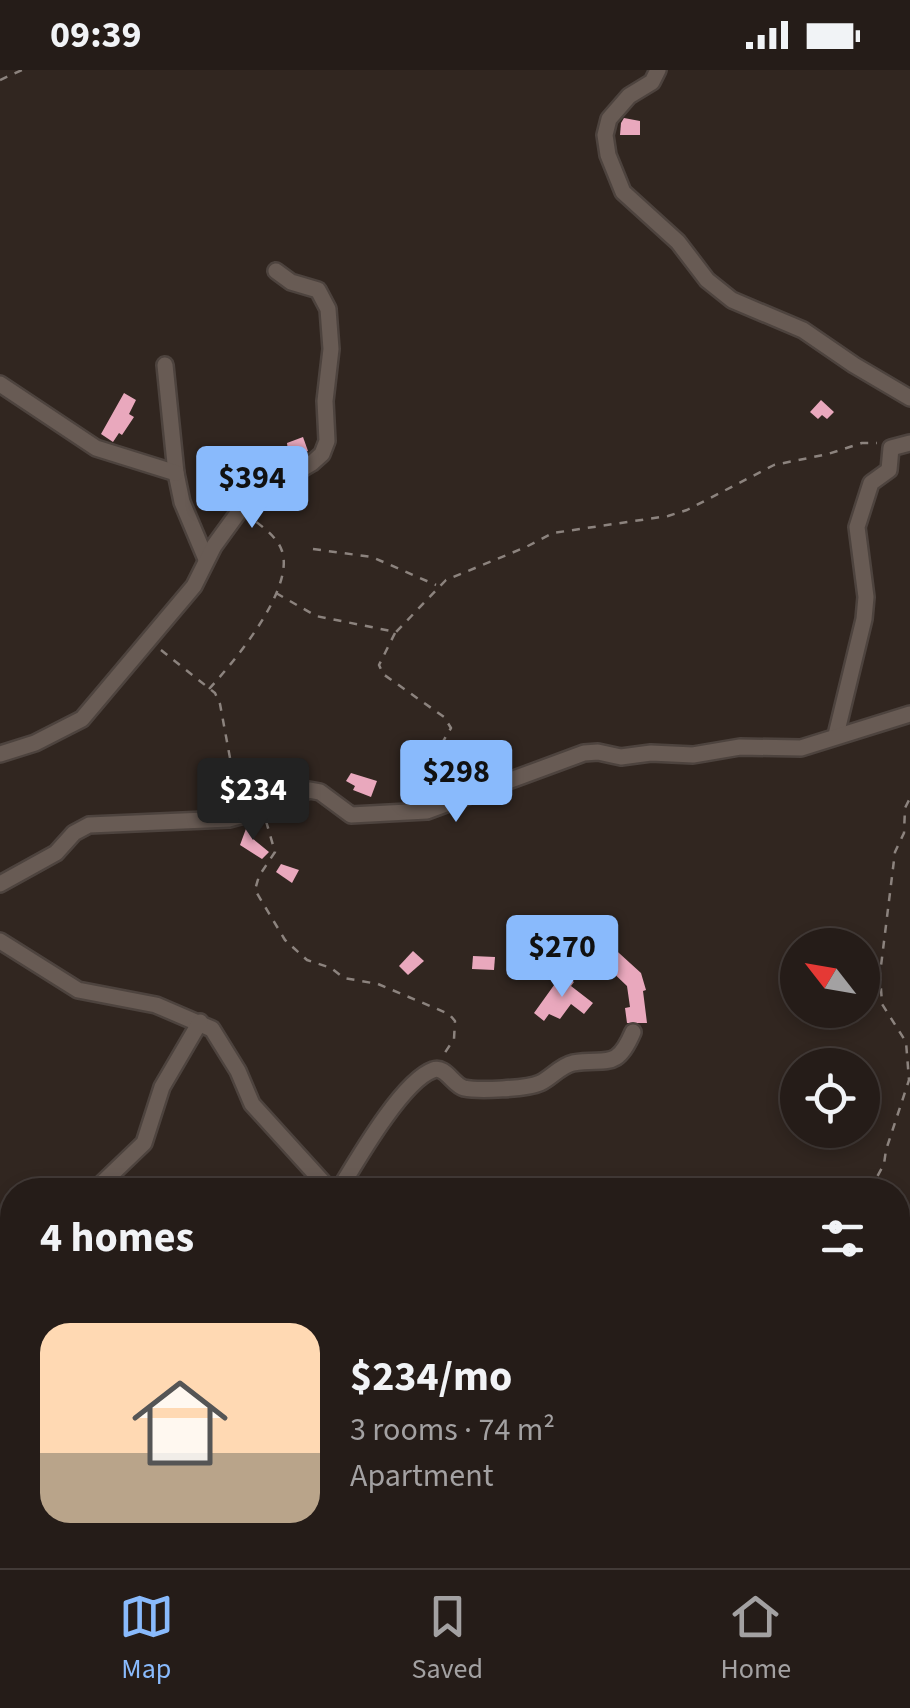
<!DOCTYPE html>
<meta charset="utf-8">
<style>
:root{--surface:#251c18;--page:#2d2521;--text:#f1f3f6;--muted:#a3a1a2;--line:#423a37;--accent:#89bafc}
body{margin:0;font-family:"Source Sans 3",sans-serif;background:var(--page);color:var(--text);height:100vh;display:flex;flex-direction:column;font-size:38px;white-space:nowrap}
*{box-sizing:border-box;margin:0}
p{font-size:32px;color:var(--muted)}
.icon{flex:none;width:55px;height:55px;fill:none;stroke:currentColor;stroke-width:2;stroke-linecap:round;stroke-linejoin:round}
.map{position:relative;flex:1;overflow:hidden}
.details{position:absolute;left:0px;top:1108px;width:910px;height:392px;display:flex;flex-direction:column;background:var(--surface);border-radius:40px 40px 0 0;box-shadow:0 5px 15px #0003,0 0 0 2px var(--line)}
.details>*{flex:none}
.needle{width:65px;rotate:301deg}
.fabs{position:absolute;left:780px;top:858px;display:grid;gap:20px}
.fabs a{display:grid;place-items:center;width:100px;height:100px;border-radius:50%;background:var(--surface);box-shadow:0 5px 15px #0003,0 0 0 2px var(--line);font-size:50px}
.price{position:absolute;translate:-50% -85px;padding:0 22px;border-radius:10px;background:var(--accent);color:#111;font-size:32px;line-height:65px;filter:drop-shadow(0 2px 5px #0008)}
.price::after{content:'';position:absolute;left:50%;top:60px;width:30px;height:22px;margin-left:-15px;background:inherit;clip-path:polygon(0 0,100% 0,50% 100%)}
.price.on{background:#222;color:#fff}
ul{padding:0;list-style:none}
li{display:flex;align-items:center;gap:30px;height:250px;padding:0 40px}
li span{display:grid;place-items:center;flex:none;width:280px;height:200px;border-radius:30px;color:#555}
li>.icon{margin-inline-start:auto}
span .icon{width:120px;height:120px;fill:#fffc;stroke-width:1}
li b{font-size:42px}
h2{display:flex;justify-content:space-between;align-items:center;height:120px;padding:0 40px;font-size:42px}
.status{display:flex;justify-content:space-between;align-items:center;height:70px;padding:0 50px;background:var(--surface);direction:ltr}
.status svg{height:28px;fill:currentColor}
.tabs{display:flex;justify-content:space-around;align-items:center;height:140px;border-top:2px solid var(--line);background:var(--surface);font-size:28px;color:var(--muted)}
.tabs a{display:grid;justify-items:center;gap:5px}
.tabs .on{color:var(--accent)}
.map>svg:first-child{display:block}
.building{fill:#e9a8bd}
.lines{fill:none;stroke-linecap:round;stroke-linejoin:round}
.minor-casing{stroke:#4d433e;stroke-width:20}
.path{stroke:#8c837e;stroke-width:2.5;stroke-dasharray:8 8;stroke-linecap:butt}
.minor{stroke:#685b54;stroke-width:15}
</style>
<div class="status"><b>09:39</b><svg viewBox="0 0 49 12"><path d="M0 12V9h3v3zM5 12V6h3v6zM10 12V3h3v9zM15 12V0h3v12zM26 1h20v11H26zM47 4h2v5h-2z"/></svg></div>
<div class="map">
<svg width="910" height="1498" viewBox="0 0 910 1498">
<rect width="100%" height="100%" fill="#312620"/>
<!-- building -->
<g class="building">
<path d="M624,48L640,51V65H620L621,53Z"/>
<path d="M124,323L136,330L129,344L134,347L122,365L119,363L113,372L101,364Z"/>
<path d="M821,330L834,342L827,349L822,345L818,349L810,342Z"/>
<path d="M303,367L308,381L289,388L287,373Z"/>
<path d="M351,703L377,711L371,727L353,720L355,716L346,711Z"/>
<path d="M252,755L257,757L252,768L269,782L262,789L240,775L247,756Z"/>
<path d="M281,794L299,800L292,813L276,802Z"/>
<path d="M597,863L641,903L646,920L643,921L647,953H627L625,938L630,937L627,916L584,875Z"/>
<path d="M413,881L424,891L408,905L399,896Z"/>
<path d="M473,886L495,887L494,900L472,899Z"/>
<path d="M562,904L574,912L571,916L593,933L584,944L571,934L560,949L549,944L544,951L534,943Z"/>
</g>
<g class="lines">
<!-- minor casing -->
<g class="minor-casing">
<g id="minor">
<path d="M658,0L652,12L629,26L609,49L605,65L608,85L623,122L678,172L707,210L732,230L803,260L854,295L910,328"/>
<path d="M165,295L176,403L182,432L206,489"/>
<path d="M0,314L96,378L176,403"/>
<path d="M836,665L864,549L866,527L857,457L871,413L889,400L891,378L910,373"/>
<path d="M0,684L35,673L82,649L194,516L214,476L246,432L312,393L322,384L327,371L325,331L331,279L328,239L318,220L291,212L276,201"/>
<path d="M0,814L56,783L74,763L89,755L229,749L263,740L309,720L320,722L351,745L427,741L584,683L598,682L621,687L651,683L693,685L740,677L801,678L910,644"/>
<path d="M0,871L78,920L156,935L212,959L238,1001L252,1034L330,1120"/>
<path d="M95,1120L144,1073L162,1017L200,952"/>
<path d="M339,1120C356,1092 402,1011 433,1000C445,995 453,1015 464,1018C478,1021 527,1019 540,1013C551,1008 560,996 573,993C606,987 616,1002 633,962"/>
<path d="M0,1207L12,1199"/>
<path d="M898,1365L910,1362"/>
<path d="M631,1488L644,1498"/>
<path d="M724,1498L737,1488"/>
</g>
</g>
<!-- path -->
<g class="path">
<path d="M0,10L22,0"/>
<path d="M313,479L372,487L436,515"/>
<path d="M276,523L316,546L396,562L446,510L526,477L553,463L668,446L687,440L774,395L828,384L862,373H877"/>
<path d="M395,563L379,595L383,604L444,647L451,658L409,729"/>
<path d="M161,580L215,623L220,634L230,688L258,730"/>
<path d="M209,619C234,592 295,519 282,481C277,466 261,456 250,447"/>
<path d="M266,751L275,782L259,806L255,820L285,870L307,890L331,898L344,908L378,914L449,944L455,951L454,969L442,987"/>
<path d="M870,1120L884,1094L886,1080L909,1010L906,972L882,934L880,904L895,782L904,763L905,738L910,728"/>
<path d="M898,1189L910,1192"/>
</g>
<!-- minor -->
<use href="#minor" class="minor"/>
</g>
</svg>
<div class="fabs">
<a><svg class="needle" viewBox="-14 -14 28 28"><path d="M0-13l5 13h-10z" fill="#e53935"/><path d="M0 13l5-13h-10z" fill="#a3a1a2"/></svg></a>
<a><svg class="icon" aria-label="locate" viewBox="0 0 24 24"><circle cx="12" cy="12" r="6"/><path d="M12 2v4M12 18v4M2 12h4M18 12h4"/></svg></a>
</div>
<b class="price" style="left:252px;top:461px">$394</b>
<b class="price" style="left:456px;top:755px">$298</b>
<b class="price on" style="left:253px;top:773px">$234</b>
<b class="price" style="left:562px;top:930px">$270</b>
<section class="details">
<h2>4 homes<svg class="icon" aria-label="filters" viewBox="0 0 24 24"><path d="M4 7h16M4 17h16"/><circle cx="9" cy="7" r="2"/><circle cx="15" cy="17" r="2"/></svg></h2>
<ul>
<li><span style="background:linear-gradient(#ffd9b3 65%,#b9a48a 0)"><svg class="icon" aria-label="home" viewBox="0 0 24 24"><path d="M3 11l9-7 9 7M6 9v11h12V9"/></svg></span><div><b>$234/mo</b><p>3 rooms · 74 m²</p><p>Apartment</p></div></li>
</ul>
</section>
</div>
<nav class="tabs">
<a class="on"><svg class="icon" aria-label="map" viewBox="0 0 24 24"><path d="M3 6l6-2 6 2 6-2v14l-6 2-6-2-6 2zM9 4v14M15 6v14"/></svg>Map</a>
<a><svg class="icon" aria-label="saved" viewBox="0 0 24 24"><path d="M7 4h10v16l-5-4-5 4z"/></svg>Saved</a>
<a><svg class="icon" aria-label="home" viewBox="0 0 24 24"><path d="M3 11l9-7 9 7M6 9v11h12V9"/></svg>Home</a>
</nav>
